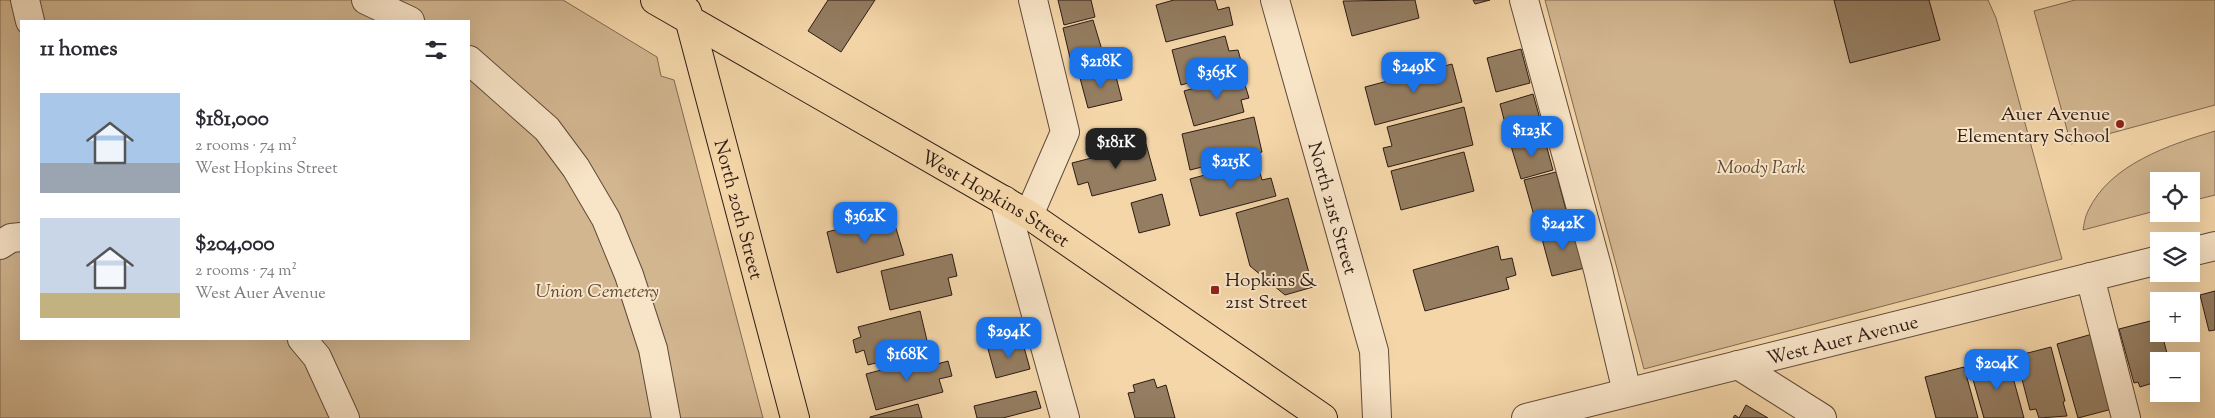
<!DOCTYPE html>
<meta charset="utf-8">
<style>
:root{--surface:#fff;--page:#f7f7f7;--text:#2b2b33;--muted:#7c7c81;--accent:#1a73e8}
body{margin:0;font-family:"Sorts Mill Goudy",serif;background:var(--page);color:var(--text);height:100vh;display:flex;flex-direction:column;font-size:19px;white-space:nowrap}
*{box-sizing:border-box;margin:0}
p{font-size:16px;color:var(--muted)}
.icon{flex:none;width:28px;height:28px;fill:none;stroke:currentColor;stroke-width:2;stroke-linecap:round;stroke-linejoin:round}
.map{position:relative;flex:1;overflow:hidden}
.drawer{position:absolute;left:20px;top:20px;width:450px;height:320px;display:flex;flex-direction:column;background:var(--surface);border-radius:0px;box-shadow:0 5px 20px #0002}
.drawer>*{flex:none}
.fabs{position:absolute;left:2150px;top:172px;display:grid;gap:10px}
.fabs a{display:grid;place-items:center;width:50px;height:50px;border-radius:0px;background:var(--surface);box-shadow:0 5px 20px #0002;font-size:25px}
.price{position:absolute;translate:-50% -42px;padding:0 11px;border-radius:10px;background:var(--accent);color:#fff;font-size:16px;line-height:32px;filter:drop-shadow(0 1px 2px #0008)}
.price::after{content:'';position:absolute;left:50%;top:30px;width:15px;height:11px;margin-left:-8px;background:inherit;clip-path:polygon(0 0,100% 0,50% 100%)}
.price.selected{background:#222;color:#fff}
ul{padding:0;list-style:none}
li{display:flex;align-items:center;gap:15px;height:125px;padding:0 20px}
li span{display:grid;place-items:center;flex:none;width:140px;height:100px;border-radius:0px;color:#555}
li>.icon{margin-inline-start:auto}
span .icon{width:60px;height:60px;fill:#fffc;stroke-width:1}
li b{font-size:21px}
h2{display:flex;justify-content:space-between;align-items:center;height:60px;padding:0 20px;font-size:21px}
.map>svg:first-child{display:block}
.green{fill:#d2b690;stroke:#806952;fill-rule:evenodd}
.building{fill:#947d61;stroke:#2d1c14}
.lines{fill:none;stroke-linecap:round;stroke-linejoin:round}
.minor-casing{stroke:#5f4a39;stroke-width:30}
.major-casing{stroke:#2d1c14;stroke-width:30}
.minor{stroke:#f8e4c7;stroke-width:28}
.major{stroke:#f4d6a9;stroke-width:28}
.poi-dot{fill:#8f2418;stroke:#f8e4c7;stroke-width:2}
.labels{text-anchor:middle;stroke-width:4;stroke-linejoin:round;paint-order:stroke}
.poi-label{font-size:19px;fill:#2d1c14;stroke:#f8e4c7;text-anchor:end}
.park-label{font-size:19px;font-style:italic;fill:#5f4a39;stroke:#f8e4c7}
.street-label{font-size:19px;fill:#2d1c14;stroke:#f8e4c7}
</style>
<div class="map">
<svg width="2215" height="418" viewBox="0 0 2215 418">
<rect width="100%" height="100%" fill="#f4d6a9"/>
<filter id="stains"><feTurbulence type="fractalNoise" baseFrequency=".004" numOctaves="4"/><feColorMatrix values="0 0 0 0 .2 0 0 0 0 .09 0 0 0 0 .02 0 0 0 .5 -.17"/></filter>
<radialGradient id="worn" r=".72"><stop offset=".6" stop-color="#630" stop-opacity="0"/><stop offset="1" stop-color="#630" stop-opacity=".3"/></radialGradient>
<!-- green -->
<g class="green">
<path d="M0,0H563L657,57L661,76L674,80L763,418H0ZM21,21H469V339H21Z"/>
<path d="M1545,0H1988L1996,18L2010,68L2062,259L1644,369Z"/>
<path d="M2075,0H2215V105L2071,144L2034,11Z"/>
<path d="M2215,131V195L2191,201V181H2159V210L2083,230C2084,224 2085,217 2088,211C2110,164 2169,145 2215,131Z"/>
</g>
<!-- building -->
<g class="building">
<path d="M828,0H875L841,52L808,31Z"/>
<path d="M1058,0H1091L1095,17L1064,25Z"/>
<path d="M1174,0H1215L1218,10L1229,7L1233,25L1166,42L1156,5Z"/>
<path d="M1415,0L1419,18L1352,36L1343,1Z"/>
<path d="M1473,0H1490L1475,4Z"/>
<path d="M1834,0H1929L1940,40L1850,63Z"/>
<path d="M1093,20L1102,50L1070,58L1063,28Z"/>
<path d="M1225,36L1229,51L1238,50L1243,68L1181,85L1172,50Z"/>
<path d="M1521,49L1530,83L1496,92L1487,58Z"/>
<path d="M1452,64L1462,102L1375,125L1365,87Z"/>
<path d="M1114,69L1122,100L1088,108L1080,78Z"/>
<path d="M1242,75L1249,98L1241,100L1244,112L1194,126L1184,91Z"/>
<path d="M1533,94L1542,126L1508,135L1500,104Z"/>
<path d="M1464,107L1473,145L1388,167L1383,148L1392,146L1387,127Z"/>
<path d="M1254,117L1262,152L1190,170L1182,134Z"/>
<path d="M1544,137L1553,170L1521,179L1511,146Z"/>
<path d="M1146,144L1156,180L1092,196L1088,182L1078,185L1072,163Z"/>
<path d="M1464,152L1474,191L1401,210L1391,171Z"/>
<path d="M1257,161L1262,180L1271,178L1276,196L1200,216L1190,179Z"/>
<path d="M1556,172L1567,214L1536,223L1524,180Z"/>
<path d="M1162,194L1170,225L1139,233L1131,203Z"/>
<path d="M1288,198L1313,287L1285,295L1250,266L1236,213Z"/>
<path d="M892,215L904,255L837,273L827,232Z"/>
<path d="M1574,226L1585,268L1552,276L1541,235Z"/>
<path d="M1498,246L1501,260L1512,258L1516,275L1506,278L1509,289L1425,311L1413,270Z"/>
<path d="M952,254L957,276L948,278L952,295L890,310L881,271Z"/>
<path d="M2215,291V330L2209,331L2200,295Z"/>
<path d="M920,311L929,349L868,365L864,350L856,353L853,340L861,337L858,327Z"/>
<path d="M2158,319L2159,334H2162L2169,361H2159V377L2155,378L2156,382L2140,387L2138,382L2134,383L2119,329Z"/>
<path d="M2096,333L2116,408L2078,418L2057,344Z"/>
<path d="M1022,340L1030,369L996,378L988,349Z"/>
<path d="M2051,347L2065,401L2063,402L2067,416L2039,418L2036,409L2030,410L2016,356Z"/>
<path d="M934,356L937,364L948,361L952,376L939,379L943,392L876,410L866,374Z"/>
<path d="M2008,359L2024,418H1984L1970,369Z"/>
<path d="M1964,367L1978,418H1936L1925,377Z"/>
<path d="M1154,379L1157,388L1166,385L1175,418H1135L1128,393L1135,392L1133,385Z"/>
<path d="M1036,391L1041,408L1003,418H977L974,406Z"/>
<path d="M918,404L922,418H870V417Z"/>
<path d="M1746,405L1768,418H1733L1735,415L1739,418Z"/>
</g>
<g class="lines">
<!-- minor casing -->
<g class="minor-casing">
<g id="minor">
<path d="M25,0L30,21"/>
<path d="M366,0L410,21"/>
<path id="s1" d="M1275,0L1374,351L1377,418"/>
<path d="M1524,0L1598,270L1627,392"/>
<path d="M469,60L547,129L576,168L606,219L629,275L653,349L666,418"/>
<path d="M1004,200L1065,418"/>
<path d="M1029,215L1065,132L1033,0"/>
<path d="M0,245L11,238L21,237"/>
<path d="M2191,252L2215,246"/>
<path d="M2090,277L2126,418"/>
<path d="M302,339L317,357L345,418"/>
<path d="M1738,365L1822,418"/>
<path id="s2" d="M1526,418L2159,260"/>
</g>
</g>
<!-- major casing -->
<g class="major-casing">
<g id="major">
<path id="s3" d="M655,0L1029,215L1323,418"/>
<path id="s4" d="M687,11L795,418"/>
</g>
</g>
<!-- minor -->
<use href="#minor" class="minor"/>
<!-- major -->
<use href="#major" class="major"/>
</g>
<!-- markers -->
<g class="poi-dot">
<circle cx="2120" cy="124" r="5"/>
<rect x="1210" y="285" width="10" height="10" rx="2.5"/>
</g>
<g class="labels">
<!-- poi labels -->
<g class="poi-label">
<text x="2110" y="120">Auer Avenue<tspan x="2110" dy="22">Elementary School</tspan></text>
<text x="1225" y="286" text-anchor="start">Hopkins &amp;<tspan x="1225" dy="22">21st Street</tspan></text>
</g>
<!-- park labels -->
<g class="park-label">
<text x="1761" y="173">Moody Park</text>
<text x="597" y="297">Union Cemetery</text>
</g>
<!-- street labels -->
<g class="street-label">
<text dy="7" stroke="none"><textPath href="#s3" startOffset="394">West Hopkins Street</textPath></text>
<text dy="7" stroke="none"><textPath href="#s1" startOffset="216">North 21st Street</textPath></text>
<text dy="7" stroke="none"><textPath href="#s4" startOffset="205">North 20th Street</textPath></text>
<text dy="7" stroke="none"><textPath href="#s2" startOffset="326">West Auer Avenue</textPath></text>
</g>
</g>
<rect width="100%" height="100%" filter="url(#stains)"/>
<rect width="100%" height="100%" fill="url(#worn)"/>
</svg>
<div class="fabs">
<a><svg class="icon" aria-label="locate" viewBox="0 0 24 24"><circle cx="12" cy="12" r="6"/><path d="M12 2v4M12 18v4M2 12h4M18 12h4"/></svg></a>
<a><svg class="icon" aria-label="layers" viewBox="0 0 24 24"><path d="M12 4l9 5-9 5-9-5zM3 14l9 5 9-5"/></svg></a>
<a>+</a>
<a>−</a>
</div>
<b class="price" style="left:1101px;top:89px">$218K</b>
<b class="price" style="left:1414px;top:94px">$249K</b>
<b class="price" style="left:1217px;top:100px">$365K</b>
<b class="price" style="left:1532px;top:158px">$123K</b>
<b class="price selected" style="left:1116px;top:170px">$181K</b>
<b class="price" style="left:1231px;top:189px">$215K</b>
<b class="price" style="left:865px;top:244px">$362K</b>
<b class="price" style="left:1563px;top:251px">$242K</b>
<b class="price" style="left:1009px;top:359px">$294K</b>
<b class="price" style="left:907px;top:382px">$168K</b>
<b class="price" style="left:1997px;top:391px">$204K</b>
<section class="drawer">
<h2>11 homes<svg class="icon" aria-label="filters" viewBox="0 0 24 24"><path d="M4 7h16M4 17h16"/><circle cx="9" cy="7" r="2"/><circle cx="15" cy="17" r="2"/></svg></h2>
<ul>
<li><span style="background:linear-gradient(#a9c7e8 70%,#9aa5b1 0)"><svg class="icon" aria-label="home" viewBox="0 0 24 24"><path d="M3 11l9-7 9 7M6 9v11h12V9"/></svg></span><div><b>$181,000</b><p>2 rooms · 74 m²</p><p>West Hopkins Street</p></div></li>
<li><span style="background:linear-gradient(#c9d6e8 75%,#c2b280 0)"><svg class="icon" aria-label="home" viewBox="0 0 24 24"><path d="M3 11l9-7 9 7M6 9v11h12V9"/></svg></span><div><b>$204,000</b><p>2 rooms · 74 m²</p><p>West Auer Avenue</p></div></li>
</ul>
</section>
</div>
